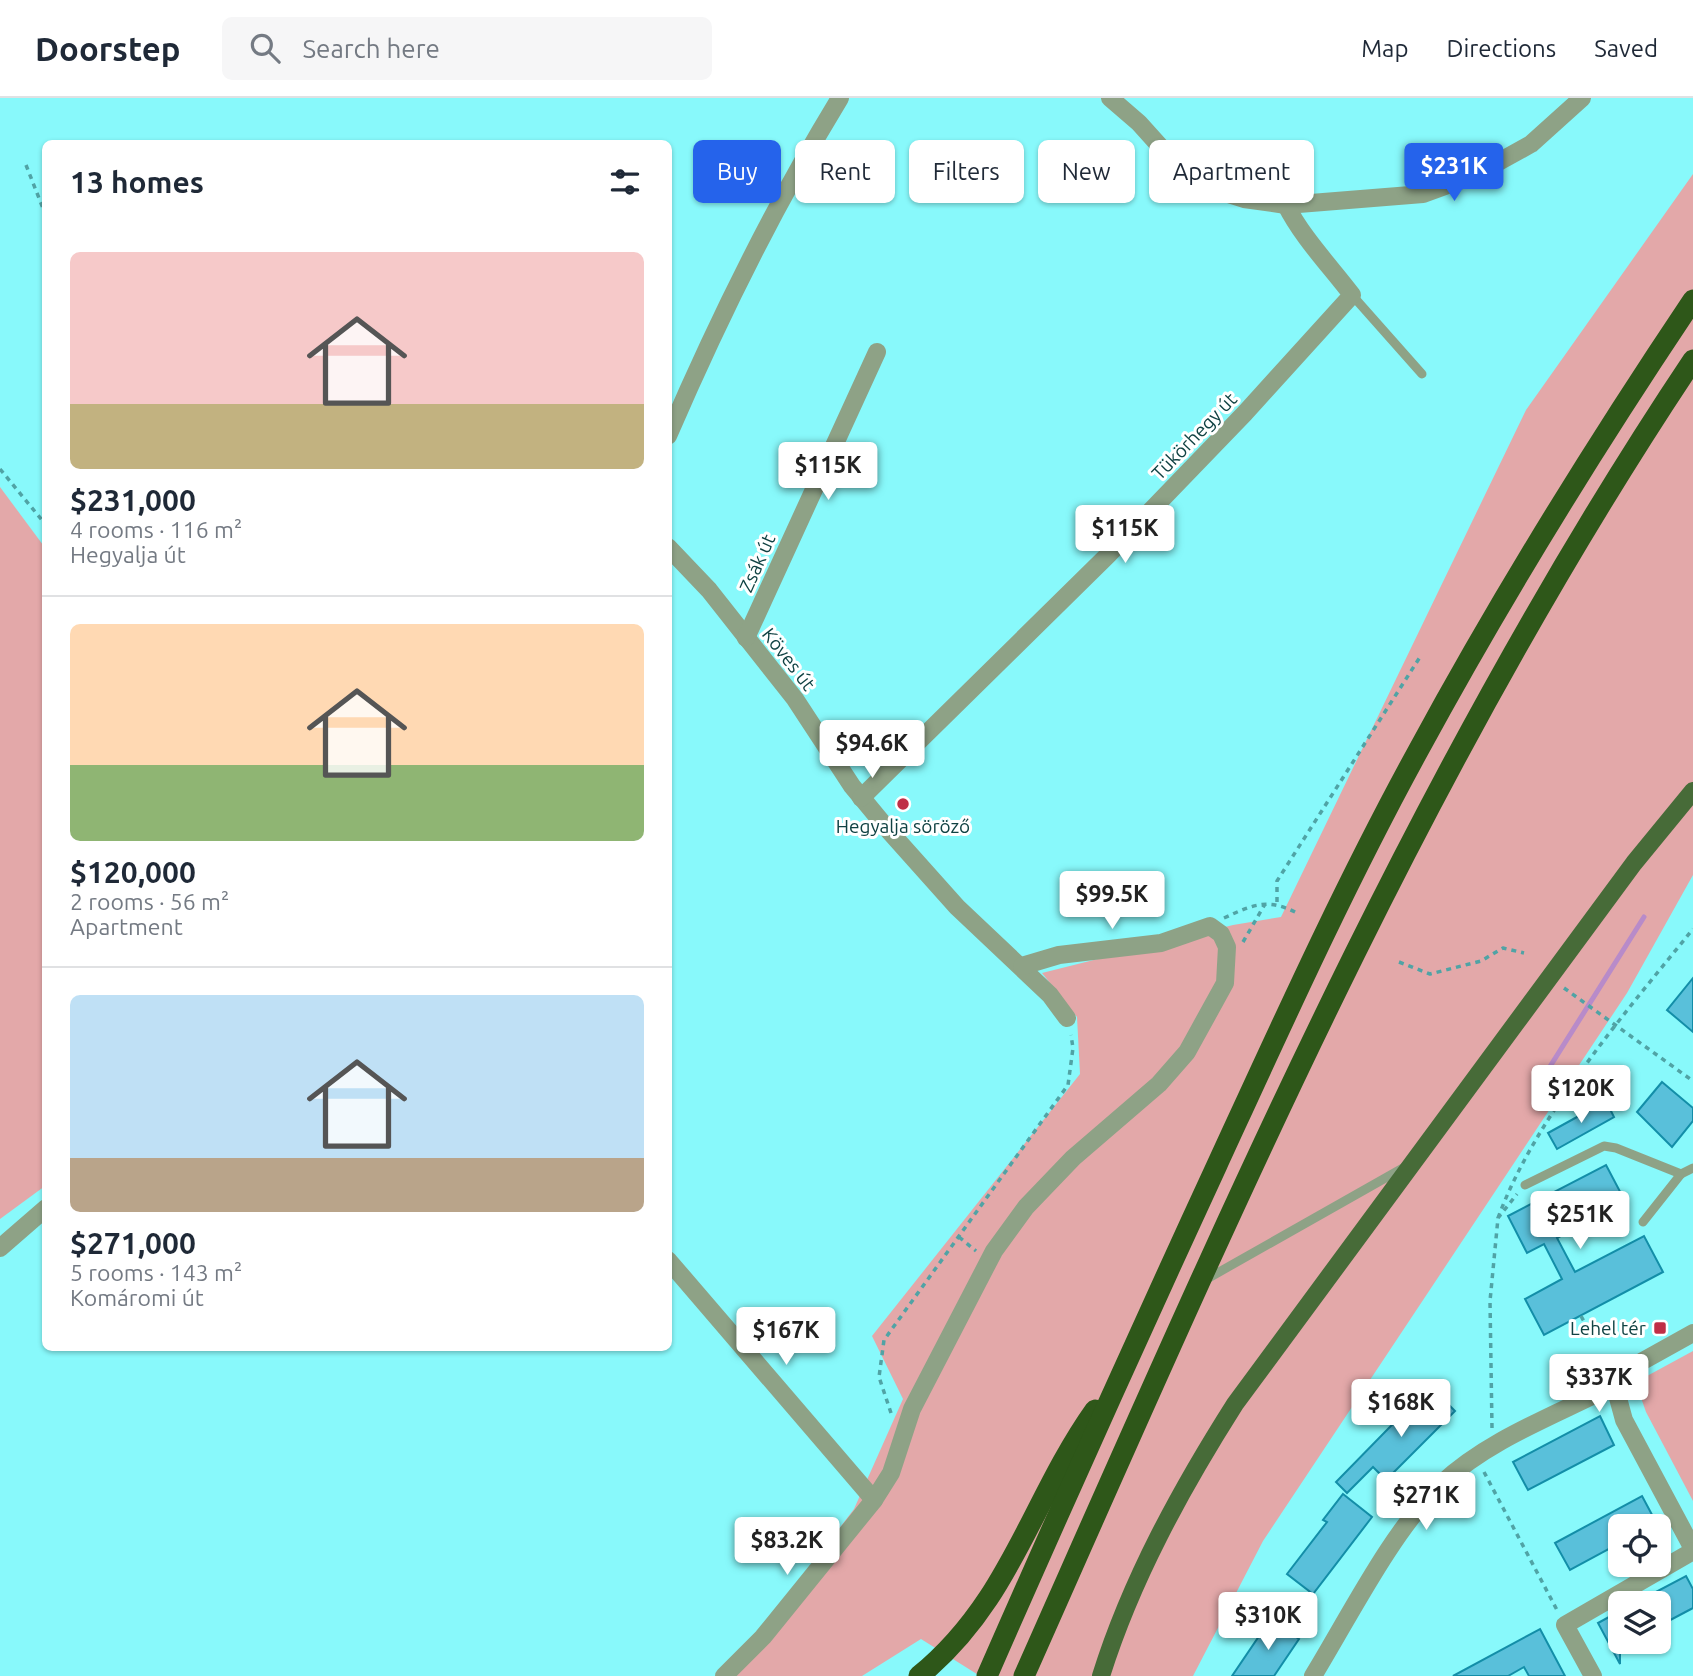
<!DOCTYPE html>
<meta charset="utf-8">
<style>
:root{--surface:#fff;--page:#f6f6f7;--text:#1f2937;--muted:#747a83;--line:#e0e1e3;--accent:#2563eb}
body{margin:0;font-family:Ubuntu,sans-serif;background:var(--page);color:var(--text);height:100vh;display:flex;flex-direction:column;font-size:26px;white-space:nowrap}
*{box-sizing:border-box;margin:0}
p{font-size:23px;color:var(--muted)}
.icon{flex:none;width:38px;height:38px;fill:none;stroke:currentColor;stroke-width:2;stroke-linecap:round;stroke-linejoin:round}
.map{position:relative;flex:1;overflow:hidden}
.details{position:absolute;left:42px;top:42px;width:630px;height:1211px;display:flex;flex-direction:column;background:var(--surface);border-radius:10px;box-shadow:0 2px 5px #0004}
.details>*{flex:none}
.banner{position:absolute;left:693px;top:42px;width:665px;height:63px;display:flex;gap:14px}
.tools{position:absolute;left:1608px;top:1416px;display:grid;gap:14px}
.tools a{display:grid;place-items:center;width:63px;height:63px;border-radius:10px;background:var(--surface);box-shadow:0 2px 5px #0004;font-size:35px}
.price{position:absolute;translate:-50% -60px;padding:0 16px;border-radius:7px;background:#fff;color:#222;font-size:23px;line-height:46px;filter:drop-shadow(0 2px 4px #0008)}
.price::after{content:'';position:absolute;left:50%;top:42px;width:21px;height:16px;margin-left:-10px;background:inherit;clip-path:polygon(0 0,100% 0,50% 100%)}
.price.selected{background:var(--accent);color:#fff}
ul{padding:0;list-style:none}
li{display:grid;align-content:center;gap:14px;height:371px;padding:0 28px}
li+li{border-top:2px solid var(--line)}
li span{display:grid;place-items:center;height:217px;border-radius:10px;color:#555}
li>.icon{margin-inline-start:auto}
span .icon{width:126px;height:126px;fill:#fffc;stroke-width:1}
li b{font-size:30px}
h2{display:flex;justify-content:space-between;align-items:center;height:84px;padding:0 28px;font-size:30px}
.pill{padding:0 24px;border-radius:10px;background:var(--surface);box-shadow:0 2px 5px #0004;font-size:24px;line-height:63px}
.pill.selected{background:var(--accent);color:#fff}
header{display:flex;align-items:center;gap:42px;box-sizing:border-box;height:98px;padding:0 35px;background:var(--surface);border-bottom:2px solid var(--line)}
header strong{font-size:33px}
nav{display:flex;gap:38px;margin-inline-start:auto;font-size:24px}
.search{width:490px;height:63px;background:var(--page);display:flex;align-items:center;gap:18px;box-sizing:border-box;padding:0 24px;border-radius:10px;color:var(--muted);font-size:26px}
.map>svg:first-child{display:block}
.green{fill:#e3a8a9}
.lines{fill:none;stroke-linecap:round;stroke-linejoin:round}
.stream{stroke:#b88bc9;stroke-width:5}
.building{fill:#59c0da;stroke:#138ea8;stroke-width:2}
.path{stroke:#50a3a5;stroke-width:3.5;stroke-dasharray:5 5;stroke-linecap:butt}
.service{stroke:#8ea286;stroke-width:9}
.minor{stroke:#8ea286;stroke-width:18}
.primary{stroke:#476b38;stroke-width:18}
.motorway{stroke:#2e5719;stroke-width:21}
.poi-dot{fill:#bf2e46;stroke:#fff;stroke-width:2.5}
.labels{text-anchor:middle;stroke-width:6;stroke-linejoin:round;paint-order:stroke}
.street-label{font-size:19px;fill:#104243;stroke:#fff}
.poi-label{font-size:19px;fill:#104243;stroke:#fff}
</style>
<header>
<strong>Doorstep</strong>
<div class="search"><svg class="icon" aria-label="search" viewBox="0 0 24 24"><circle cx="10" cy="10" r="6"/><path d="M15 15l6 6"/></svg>Search here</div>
<nav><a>Map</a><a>Directions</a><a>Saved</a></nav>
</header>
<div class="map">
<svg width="1693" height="1578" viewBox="0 0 1693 1578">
<rect width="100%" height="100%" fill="#88f9fb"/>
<!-- green -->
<g class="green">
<path d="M1693,76V777L1627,895L1263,1443L1193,1578H980L921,1541L862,1578H727L854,1411L903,1301L872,1238L1080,976L1077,919L1042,875L1233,827L1281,819L1526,312Z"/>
<path d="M0,389L46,451L45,1088L0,1121Z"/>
<path d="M1693,1253V1403L1646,1314L1639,1294L1647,1278Z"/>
</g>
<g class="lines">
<!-- stream -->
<path class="stream" d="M1539,986L1644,819"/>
</g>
<!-- building -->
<g class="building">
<path d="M1693,880V934L1667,912Z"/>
<path d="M1662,984L1693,1010V1023L1672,1049L1637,1014Z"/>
<path d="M1606,1003L1614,1019L1557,1051L1548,1035Z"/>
<path d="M1606,1067L1625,1103L1557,1140L1575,1174L1644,1138L1663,1174L1544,1237L1525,1201L1562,1181L1544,1146L1527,1155L1508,1118Z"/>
<path d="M1430,1288L1455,1313L1386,1382L1373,1369L1347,1395L1336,1384Z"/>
<path d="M1600,1318L1614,1347L1528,1392L1513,1364Z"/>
<path d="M1343,1396L1372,1419L1313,1496L1287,1476L1327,1424L1323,1422Z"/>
<path d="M1642,1398L1658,1428H1620V1445L1570,1472L1555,1445Z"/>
<path d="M1686,1478L1693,1491V1510L1659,1528V1505H1635Z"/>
<path d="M1620,1513V1566L1598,1525Z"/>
<path d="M1270,1522L1299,1541L1274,1578H1232Z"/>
<path d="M1540,1531L1565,1578H1529L1524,1569L1508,1578H1453Z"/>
</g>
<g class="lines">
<!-- path -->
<g class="path">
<path d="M26,67L46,118"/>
<path d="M0,371L46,427"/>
<path d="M1277,804V783L1420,559"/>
<path d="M1224,820C1254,806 1268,800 1297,815"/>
<path d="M1243,844L1265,806"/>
<path d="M1399,864L1430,876L1481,863L1503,850L1524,855"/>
<path d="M1564,890L1693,983"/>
<path d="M1498,1120C1535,1019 1625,915 1693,831"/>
<path d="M959,1139L976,1153"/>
<path d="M1581,1218L1587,1229"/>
<path d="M891,1315L879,1279L884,1242L1068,987L1073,950L1071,937"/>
<path d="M1492,1330L1490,1203L1498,1120L1517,1096"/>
<path d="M1484,1374L1557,1512"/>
</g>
<!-- service -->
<g class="service">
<path d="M1352,197L1422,276"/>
<path d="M1525,1087L1604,1048L1616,1050L1681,1076L1693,1070"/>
<path d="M1643,1124L1681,1076"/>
<path d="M1205,1182L1403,1070"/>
</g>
<!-- minor -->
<g class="minor">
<path d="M1110,0L1139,25L1193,85L1244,101L1286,107L1423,96L1475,77L1531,46L1582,0"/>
<path d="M668,338C718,222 774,108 840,0"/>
<path d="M668,449L709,492L795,601L852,688L890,734L957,809L1050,897L1067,920"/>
<path d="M746,540L877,254"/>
<path d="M861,700L1109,456L1245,315L1352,197C1330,168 1302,139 1286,107"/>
<path d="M0,1150L46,1110"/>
<path d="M668,1162L874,1402"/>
<path d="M1618,1285V1300L1624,1322L1693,1451"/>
<path d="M724,1578L763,1539L874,1402L891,1375L912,1311L994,1153L1026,1109L1073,1060L1159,986L1187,954L1225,885L1227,849L1221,836L1210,828L1161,845L1059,857L1022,868"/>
<path d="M1313,1578C1348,1521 1393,1431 1441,1386C1490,1340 1559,1316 1618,1285L1623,1274L1693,1235"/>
<path d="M1593,1578L1565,1527L1693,1453"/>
</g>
<!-- primary -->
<path class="primary" d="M1101,1578C1131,1482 1181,1391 1235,1306L1634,765L1693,693"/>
<!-- motorway -->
<g class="motorway">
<path d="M919,1578C1011,1503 1031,1402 1095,1312"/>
<path d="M987,1578C1062,1407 1139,1236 1217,1067C1281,928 1344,788 1418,653C1502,498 1595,348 1693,202"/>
<path d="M1024,1578C1224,1128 1418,673 1693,262"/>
</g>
</g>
<!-- markers -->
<g class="poi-dot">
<circle cx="903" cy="706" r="7"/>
<rect x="1653" y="1223" width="14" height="14" rx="3.5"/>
</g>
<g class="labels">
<!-- street labels -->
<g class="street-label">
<text transform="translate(1194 338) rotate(-46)" y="7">Tükörhegy út</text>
<text transform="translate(757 465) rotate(-66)" y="7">Zsák út</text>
<text transform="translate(789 561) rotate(52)" y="7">Köves út</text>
</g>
<!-- poi labels -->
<g class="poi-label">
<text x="903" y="735">Hegyalja söröző</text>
<text x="1646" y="1237" text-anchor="end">Lehel tér</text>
</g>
</g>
</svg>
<div class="tools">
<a><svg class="icon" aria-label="locate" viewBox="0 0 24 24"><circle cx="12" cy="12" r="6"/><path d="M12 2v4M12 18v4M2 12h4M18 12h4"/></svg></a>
<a><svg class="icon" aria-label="layers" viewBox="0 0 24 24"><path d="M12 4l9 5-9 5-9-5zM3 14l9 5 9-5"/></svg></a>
</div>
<b class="price selected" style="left:1454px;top:105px">$231K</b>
<b class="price" style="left:828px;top:404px">$115K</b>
<b class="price" style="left:1125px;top:467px">$115K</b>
<b class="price" style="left:872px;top:682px">$94.6K</b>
<b class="price" style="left:1112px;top:833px">$99.5K</b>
<b class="price" style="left:1581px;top:1027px">$120K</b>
<b class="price" style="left:1580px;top:1153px">$251K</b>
<b class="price" style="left:786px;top:1269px">$167K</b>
<b class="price" style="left:1599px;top:1316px">$337K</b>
<b class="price" style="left:1401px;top:1341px">$168K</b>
<b class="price" style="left:1426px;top:1434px">$271K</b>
<b class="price" style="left:787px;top:1479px">$83.2K</b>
<b class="price" style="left:1268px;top:1554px">$310K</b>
<div class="banner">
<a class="pill selected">Buy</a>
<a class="pill">Rent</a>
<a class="pill">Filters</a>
<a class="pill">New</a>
<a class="pill">Apartment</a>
</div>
<section class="details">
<h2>13 homes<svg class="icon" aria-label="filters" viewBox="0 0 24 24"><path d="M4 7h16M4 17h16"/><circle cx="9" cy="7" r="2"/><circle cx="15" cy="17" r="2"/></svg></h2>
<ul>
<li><span style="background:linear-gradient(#f6c9c9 70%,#c2b280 0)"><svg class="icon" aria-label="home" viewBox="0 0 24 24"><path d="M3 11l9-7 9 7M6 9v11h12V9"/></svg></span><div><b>$231,000</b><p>4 rooms · 116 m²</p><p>Hegyalja út</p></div></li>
<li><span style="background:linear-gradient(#ffd9b3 65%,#8fb573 0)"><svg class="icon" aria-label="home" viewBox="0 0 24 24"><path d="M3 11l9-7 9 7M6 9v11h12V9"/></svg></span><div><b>$120,000</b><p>2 rooms · 56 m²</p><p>Apartment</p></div></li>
<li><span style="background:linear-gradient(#bfe0f5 75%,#b9a48a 0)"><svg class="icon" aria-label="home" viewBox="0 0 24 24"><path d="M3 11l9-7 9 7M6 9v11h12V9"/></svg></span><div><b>$271,000</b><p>5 rooms · 143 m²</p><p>Komáromi út</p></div></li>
</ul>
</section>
</div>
